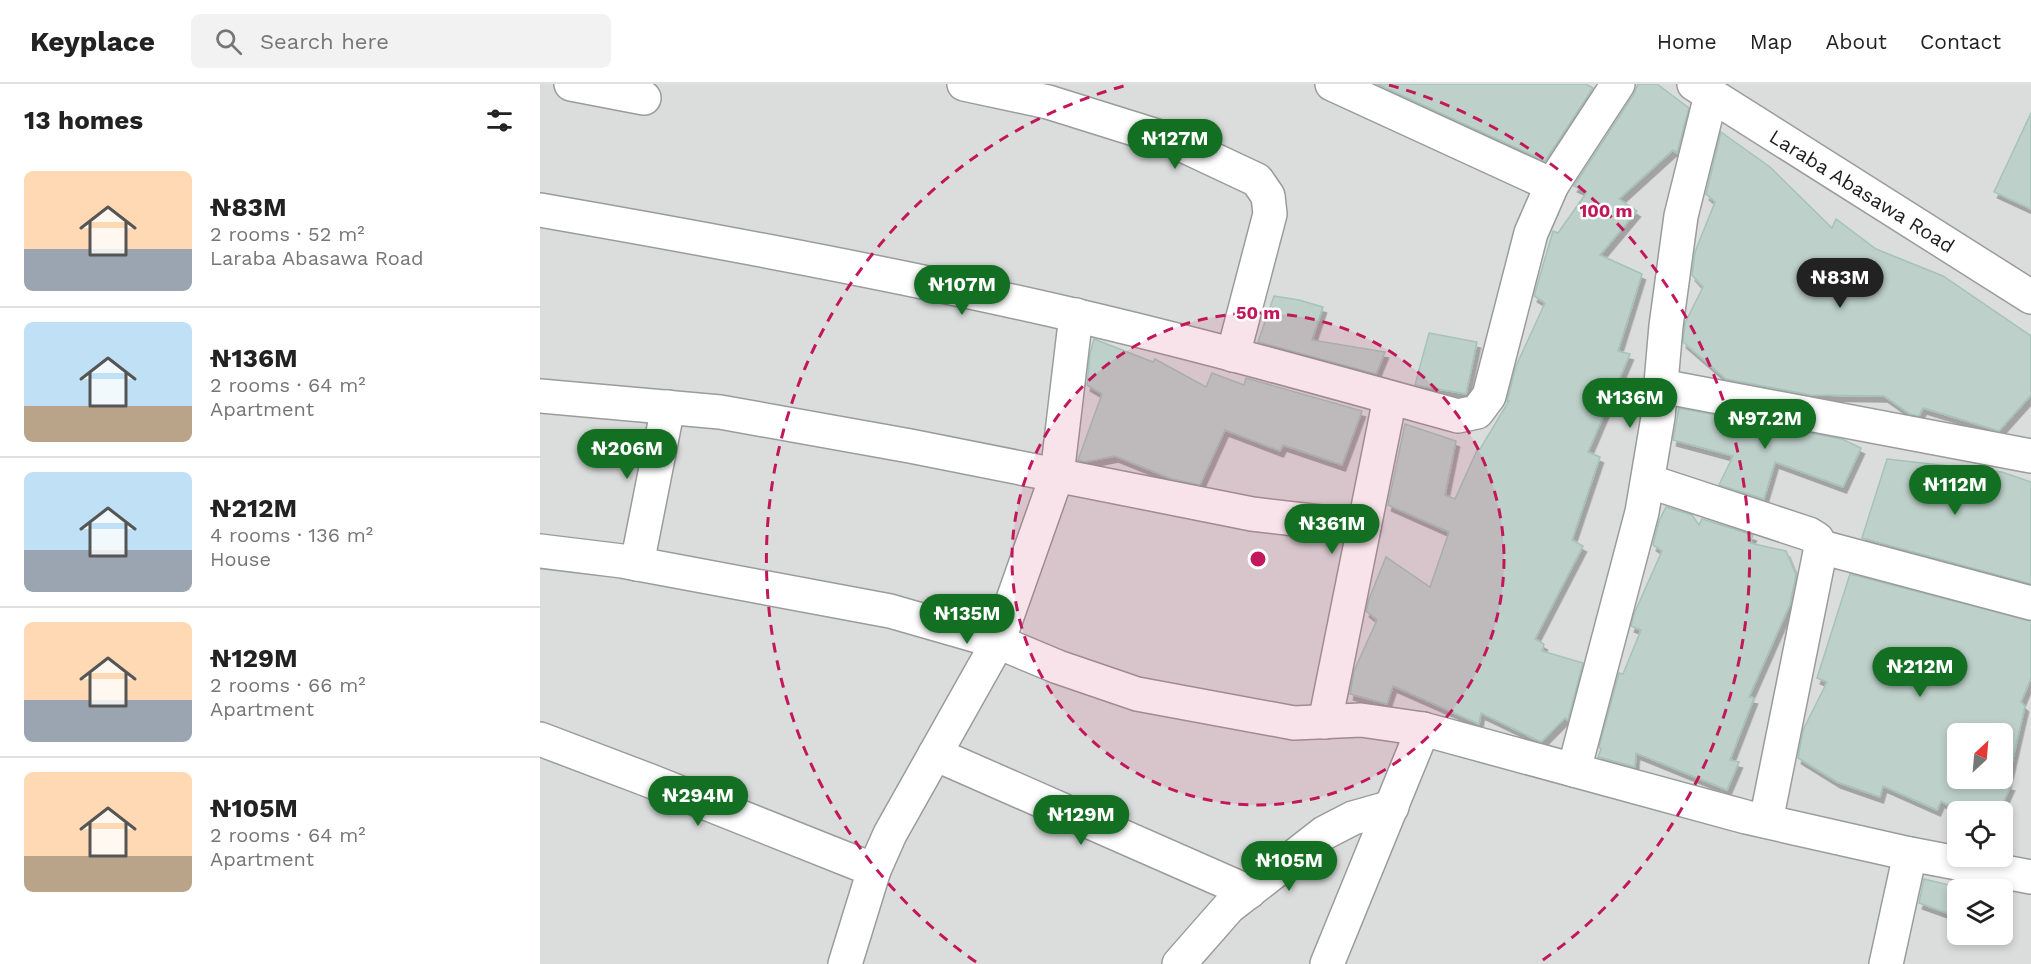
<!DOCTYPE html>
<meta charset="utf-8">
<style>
:root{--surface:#fff;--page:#f2f2f2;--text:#222;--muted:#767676;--line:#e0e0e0;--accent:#136f22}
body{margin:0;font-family:"Work Sans",sans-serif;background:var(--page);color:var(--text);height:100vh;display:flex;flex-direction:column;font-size:22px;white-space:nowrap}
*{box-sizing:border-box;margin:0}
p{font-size:20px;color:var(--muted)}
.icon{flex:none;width:33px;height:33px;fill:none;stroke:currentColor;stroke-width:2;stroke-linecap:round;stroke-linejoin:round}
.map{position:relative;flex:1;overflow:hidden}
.side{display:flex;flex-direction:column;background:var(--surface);width:540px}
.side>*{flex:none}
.needle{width:39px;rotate:26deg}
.tools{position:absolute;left:1407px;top:639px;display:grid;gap:12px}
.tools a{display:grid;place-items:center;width:66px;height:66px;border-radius:9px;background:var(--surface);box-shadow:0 3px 9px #0003;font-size:30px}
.price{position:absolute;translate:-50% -51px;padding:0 14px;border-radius:21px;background:var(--accent);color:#fff;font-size:20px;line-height:39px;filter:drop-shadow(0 2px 3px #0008)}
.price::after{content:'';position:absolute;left:50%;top:36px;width:18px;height:14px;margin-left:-9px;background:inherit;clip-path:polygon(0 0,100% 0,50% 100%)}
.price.current{background:#222;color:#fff}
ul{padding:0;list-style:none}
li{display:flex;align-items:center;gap:18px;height:150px;padding:0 24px}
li+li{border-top:2px solid var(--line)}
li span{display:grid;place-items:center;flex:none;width:168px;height:120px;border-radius:9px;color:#555}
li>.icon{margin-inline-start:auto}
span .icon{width:72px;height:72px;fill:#fffc;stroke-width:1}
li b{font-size:26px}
h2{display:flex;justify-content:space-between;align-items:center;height:72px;padding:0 24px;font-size:26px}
header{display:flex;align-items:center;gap:36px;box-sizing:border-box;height:84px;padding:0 30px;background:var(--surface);border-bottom:2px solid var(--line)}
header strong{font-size:28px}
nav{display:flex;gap:33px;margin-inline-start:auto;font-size:21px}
.search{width:420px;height:54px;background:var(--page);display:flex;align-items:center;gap:15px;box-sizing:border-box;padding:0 21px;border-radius:9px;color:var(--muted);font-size:22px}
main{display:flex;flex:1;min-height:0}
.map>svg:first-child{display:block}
.residential{fill:#dbdddc;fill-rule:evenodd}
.building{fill:#bdd0c9;stroke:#a5c3b7;stroke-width:1.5;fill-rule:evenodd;filter:url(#shadow)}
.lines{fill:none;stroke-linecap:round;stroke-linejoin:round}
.minor-casing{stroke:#9b9b9b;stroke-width:36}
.minor{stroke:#fff;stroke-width:33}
.ring{fill:none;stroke:#c2185b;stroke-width:3;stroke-dasharray:10 8}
.labels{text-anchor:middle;stroke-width:5;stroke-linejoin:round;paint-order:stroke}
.street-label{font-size:20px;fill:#1e1e1e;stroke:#fff}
.centre{fill:#c2185b;stroke:#fff;stroke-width:3}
.ring-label{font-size:18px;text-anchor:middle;font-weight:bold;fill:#c2185b;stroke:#fff;stroke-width:5;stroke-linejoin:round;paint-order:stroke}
</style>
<header>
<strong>Keyplace</strong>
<div class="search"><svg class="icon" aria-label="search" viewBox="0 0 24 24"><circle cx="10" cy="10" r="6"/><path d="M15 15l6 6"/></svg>Search here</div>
<nav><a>Home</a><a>Map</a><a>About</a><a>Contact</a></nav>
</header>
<main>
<section class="side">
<h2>13 homes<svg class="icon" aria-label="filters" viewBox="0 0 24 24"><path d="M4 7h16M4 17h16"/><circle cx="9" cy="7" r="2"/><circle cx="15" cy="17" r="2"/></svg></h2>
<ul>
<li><span style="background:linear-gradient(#ffd9b3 65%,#9aa5b1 0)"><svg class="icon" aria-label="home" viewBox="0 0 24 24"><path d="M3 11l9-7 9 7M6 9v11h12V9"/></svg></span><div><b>₦83M</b><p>2 rooms · 52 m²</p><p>Laraba Abasawa Road</p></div></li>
<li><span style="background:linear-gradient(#bfe0f5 70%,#b9a48a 0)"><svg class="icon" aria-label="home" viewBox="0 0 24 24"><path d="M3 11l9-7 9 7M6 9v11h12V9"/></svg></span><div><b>₦136M</b><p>2 rooms · 64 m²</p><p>Apartment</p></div></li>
<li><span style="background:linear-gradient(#bfe0f5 65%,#9aa5b1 0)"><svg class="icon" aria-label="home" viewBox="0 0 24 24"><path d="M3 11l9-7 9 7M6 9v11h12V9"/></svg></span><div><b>₦212M</b><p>4 rooms · 136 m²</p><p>House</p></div></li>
<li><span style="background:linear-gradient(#ffd9b3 65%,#9aa5b1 0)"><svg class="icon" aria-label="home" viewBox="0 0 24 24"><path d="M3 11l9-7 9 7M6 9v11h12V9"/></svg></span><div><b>₦129M</b><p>2 rooms · 66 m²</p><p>Apartment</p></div></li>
<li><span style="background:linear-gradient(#ffd9b3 70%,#b9a48a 0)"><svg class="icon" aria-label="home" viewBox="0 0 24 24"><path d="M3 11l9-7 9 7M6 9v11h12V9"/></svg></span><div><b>₦105M</b><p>2 rooms · 64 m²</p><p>Apartment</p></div></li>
</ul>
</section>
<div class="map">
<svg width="1491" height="880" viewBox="0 0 1491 880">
<defs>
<filter id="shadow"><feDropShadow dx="3.5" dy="6" stdDeviation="0" flood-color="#0004"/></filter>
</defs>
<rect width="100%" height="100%" fill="#e4f0ee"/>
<!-- residential -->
<path class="residential" d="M0,0H1491V880H0ZM1418,650H1462V694H1418ZM1418,728H1462V772H1418ZM1418,806H1462V850H1418Z"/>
<!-- building -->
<g class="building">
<path d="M837,0H1046L1053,4L1005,77Z"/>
<path d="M1098,0H1117L1149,24L1137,69L1133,66L1079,115L1097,127L1060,171L1102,190L1078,267L1090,270L1048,368L1060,373L1032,456L1043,462L995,555L1004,560L1002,567L1043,579L1028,636L1025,634L1001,658L941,629L939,640L853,602L847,620L810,610L814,587L837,536L826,527L829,515L846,473L890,503L909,448L848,421L865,340L916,357L905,411L915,415L938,364L940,365L969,317H967L976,282L1005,219L994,212L1013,147L1018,149L1047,108L1034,102L1094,10Z"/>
<path d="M1491,29V125L1454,108Z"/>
<path d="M1181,48L1230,83L1292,144L1296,135L1336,165L1403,192L1491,252V311L1459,347L1383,324L1379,332L1370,330L1344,312L1271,311L1186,295L1143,258L1145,239L1163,203L1152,191L1155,168L1175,118L1166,110Z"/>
<path d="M734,212L759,216L783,223L772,256L845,268L836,290L718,258Z"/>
<path d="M889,249L937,258L926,310L875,301Z"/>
<path d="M554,255L613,278L615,275L666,303L672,289L704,301L706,294L822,327L802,381L743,361L740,367L685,346L660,401L632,395L575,372L544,378L538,376L562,310L547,301L550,270Z"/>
<path d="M1139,324L1302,355L1321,364L1303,403L1235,378L1224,415L1179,401L1193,372L1133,356Z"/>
<path d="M1347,375L1462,388L1491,398V500L1322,454Z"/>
<path d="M1126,423L1152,431L1159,441L1162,435L1213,451L1210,459L1246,467L1256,491L1250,520L1209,613L1214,614L1190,676L1199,678L1187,706L1096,669L1095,683L1058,673L1061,665L1059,663L1079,589L1083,590L1101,546L1091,542L1094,530L1122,467L1113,461L1119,437Z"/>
<path d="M1310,490L1491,537V594L1481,618L1485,622L1467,700L1471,701L1459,728H1421L1401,717L1397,726L1343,702L1340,713L1297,698L1258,674L1263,646L1287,598L1277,594ZM1418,650H1462V694H1418Z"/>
<path d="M1384,795L1418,803V833L1379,819Z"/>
</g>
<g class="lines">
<!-- minor casing -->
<g class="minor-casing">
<g id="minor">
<path d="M31,0L104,14"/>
<path d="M424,0L508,18L636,58L717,96L728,112L730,130L693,271"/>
<path d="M792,0L1012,101"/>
<path d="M1154,0L1491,213"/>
<path d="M0,126C179,157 357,190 534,231C663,261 791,297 918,332L937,328L949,312L991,149L1012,101L1078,0"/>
<path d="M1121,302L1491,372"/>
<path d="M0,312L180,328L370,362L712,430L824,443"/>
<path d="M1108,397L1269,450L1277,455L1281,463L1226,737"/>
<path d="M1281,463L1491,519"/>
<path d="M0,467L82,477L350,527L458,558L518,583L597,610L754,639L821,636L883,645L1206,733L1370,770L1491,793"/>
<path d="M97,480L128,323"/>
<path d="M785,638L850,314"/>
<path d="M0,655L108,696L334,786"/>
<path d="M395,670L709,808"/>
<path d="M1034,686L1102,428L1118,333L1126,242L1141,132L1171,11"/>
<path d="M305,880L334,786L350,750L458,558L517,391L536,231"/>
<path d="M639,880L689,823L784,749L813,734L852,723"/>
<path d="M787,880L883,645"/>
<path d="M1346,880L1370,770"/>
</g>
</g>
<!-- minor -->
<use href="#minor" class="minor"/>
</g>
<!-- distance rings -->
<circle cx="718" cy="475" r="246" fill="#c2185b" fill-opacity=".12"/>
<g class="ring">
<circle cx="718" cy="475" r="246"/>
<path d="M436 878A492 492 0 0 1 587 1M849 1A492 492 0 0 1 1000 878"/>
</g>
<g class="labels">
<!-- street labels -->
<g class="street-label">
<text transform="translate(1322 107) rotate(32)" y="7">Laraba Abasawa Road</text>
</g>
</g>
<circle cx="718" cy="475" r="9" class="centre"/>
<g class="ring-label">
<text x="1066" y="133">100 m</text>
<text x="718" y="235">50 m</text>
</g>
</svg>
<div class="tools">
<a><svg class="needle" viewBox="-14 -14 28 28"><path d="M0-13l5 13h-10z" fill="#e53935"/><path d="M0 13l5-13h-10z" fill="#767676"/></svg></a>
<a><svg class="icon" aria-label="locate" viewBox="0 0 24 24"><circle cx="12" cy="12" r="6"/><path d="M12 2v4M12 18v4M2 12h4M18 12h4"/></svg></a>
<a><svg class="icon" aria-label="layers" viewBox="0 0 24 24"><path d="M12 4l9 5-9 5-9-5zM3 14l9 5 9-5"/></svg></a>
</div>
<b class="price" style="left:635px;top:86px">₦127M</b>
<b class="price current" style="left:1300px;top:225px">₦83M</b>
<b class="price" style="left:422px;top:232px">₦107M</b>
<b class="price" style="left:1090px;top:345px">₦136M</b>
<b class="price" style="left:1225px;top:366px">₦97.2M</b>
<b class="price" style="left:87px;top:396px">₦206M</b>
<b class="price" style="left:1415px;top:432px">₦112M</b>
<b class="price" style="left:792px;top:471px">₦361M</b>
<b class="price" style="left:427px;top:561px">₦135M</b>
<b class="price" style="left:1380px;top:614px">₦212M</b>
<b class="price" style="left:158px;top:743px">₦294M</b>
<b class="price" style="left:541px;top:762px">₦129M</b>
<b class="price" style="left:749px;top:808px">₦105M</b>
</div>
</main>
